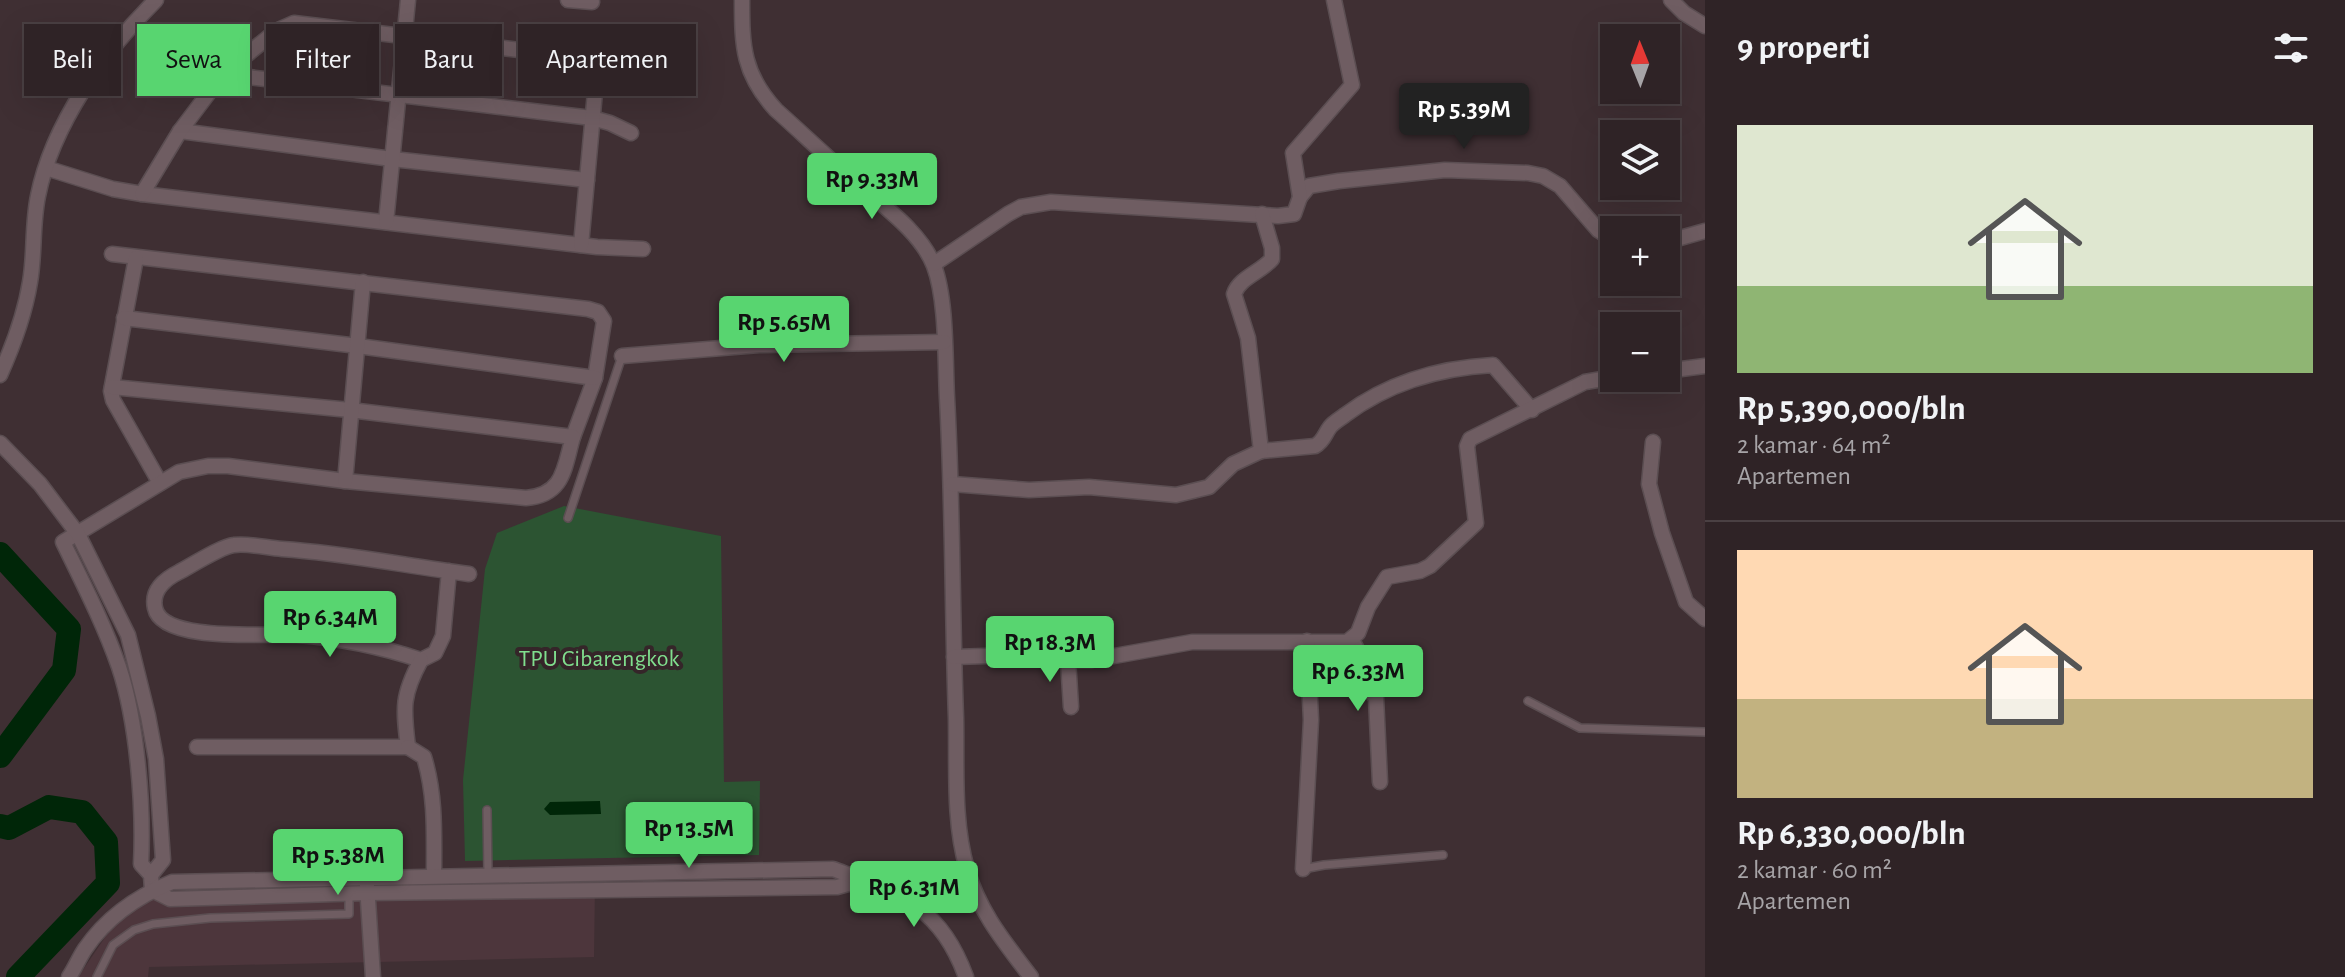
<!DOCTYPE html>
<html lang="id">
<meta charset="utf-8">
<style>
:root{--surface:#2f2326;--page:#3b2f32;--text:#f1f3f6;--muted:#a7a4a7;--line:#4a4043;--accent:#58d570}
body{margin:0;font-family:"Alegreya Sans",sans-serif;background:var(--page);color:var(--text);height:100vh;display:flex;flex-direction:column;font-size:30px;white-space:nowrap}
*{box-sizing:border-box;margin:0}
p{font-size:26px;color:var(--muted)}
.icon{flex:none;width:44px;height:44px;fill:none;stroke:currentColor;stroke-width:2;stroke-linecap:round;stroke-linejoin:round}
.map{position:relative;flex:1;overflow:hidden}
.panel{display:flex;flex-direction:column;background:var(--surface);width:640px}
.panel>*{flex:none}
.hud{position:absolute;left:24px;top:24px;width:760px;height:72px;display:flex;gap:16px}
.needle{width:52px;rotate:359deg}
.tools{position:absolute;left:1600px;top:24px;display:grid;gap:16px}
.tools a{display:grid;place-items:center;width:80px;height:80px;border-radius:0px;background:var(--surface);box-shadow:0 8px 32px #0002,0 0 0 2px var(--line);font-size:40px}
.price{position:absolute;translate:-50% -68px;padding:0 18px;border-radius:8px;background:var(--accent);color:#111;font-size:26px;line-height:52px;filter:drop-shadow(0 2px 4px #0008)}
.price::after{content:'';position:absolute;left:50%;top:48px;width:24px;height:18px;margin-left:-12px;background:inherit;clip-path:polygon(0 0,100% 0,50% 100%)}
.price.selected{background:#222;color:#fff}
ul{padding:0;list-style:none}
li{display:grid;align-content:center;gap:16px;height:424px;padding:0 32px}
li+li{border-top:2px solid var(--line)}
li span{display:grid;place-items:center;height:248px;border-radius:0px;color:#555}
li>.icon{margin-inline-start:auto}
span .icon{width:144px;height:144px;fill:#fffc;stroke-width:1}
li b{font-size:34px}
h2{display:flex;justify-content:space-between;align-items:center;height:96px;padding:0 32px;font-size:34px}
.chip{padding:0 28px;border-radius:0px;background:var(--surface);box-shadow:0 8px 32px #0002,0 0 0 2px var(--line);font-size:28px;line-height:72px}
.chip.selected{background:var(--accent);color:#111}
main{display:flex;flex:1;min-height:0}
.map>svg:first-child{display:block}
.built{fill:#4d363c}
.green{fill:#2c5432}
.water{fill:#002608}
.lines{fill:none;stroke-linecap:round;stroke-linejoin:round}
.river{stroke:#002608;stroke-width:24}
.service-casing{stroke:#5b4e52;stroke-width:10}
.minor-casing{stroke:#5b4e52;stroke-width:17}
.service{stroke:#6f5d62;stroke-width:7}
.minor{stroke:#6f5d62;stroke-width:14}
.labels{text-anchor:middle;stroke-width:8;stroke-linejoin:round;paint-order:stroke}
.park-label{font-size:24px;fill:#80df8e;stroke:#352529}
</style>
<main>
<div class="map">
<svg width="1705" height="977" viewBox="0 0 1705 977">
<rect width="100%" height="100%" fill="#3f2f33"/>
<!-- built -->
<path class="built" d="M595,884L594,957L149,967L148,977H78L110,930L144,900Z"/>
<!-- green -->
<path class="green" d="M564,506L721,536L724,782L760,781L759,855L465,861L463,780L485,569L497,533Z"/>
<!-- water -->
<path class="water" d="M600,801L601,814L550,815L544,809L550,802Z"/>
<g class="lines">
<!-- river -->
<g class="river">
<path d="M0,554L69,629L64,670L0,756"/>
<path d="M0,826L9,828L49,807L82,812L106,842L108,883L18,977"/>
</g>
<!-- service casing -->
<g class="service-casing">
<g id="service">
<path d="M568,518L622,356"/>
<path d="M1528,701L1580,728L1705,732"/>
<path d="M487,810L488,875"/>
<path d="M1303,869L1324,865L1443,855"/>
<path d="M97,977L113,945L134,930L153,924L210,918L349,914V894"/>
</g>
</g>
<!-- minor casing -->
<g class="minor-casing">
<g id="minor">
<path d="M568,0L592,2"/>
<path d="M742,0C742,47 743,74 776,110C803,134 829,159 857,183C883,206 921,232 934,266C947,300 945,361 947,398C953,505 952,612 956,718C957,767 953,821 967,869C978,910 1005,943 1031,977"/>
<path d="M1671,0L1684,13L1705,26"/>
<path d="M223,74L592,118L610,123L631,133"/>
<path d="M180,131L392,159L587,180"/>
<path d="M46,168L113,189L142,194L597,247L643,249"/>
<path d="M142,194L180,131L223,74L276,31L294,23L611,61L621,64L648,82"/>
<path d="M1300,197L1309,186L1339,181L1445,170L1528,173L1543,176L1560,186L1598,230L1614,240"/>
<path d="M386,222L408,0"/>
<path d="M1666,242L1705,231"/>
<path d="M581,245L598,59"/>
<path d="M112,254L588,309L598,312L604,321L595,378L573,437"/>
<path d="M136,258L111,391L113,400L160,483"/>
<path d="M934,264L1008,214L1021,207L1051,202L1278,216L1294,214L1300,197L1293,153L1352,85L1334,0"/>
<path d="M124,318L358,346L595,378"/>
<path d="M622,356L759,345L944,342"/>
<path d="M1666,371L1705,366"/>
<path d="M0,375C13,346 25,313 30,282C35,254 32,225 38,196C52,125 105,50 156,0"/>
<path d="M112,387L350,410L573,437C564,468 564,495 526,498L345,481L228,466H208L179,472L63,542C83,583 104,624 119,667C137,721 144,806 141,864L151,875L152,890"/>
<path d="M1653,442L1649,484L1662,533L1686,602L1705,619"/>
<path d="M0,443L40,484L78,534L128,635L148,716L156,759L163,860L151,875"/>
<path d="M1261,451L1315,446C1324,441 1324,435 1330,427C1334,422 1340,419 1345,415C1389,382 1438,368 1493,365L1532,410"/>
<path d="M345,481L363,282"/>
<path d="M952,484L1029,490L1089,487L1176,495L1209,487L1233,464L1261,451L1248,338L1234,294C1239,278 1261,272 1272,259V248L1262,214"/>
<path d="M449,571L443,636L435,653L421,660C382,647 338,638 297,635C268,633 162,643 155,608C151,590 165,579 179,572C192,565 222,546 234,545C249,543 267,548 282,549C345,553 406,566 469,574"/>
<path d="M1352,640L1364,662L1366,686L1376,698L1380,782"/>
<path d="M954,657L1016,655L1060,660H1092L1192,642H1347L1358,633L1368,607L1387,577L1420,571L1430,566L1476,523L1467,446L1470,439L1585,382L1614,377"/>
<path d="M1068,660L1071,707"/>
<path d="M197,747H408C403,707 402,695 421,660"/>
<path d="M408,747L424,757C436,796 434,835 434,876"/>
<path d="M1303,869L1311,720L1307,641"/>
<path d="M367,885L373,977"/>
<path d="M152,890L170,899L367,893L837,887L863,880"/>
<path d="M69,977C75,968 79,958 85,949C106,918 138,896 172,882L833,869C900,894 940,905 966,977"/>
</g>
</g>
<!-- service -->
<use href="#service" class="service"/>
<!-- minor -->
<use href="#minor" class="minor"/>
</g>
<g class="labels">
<!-- park labels -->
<g class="park-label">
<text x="599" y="666">TPU Cibarengkok</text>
</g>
</g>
</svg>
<div class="tools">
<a><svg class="needle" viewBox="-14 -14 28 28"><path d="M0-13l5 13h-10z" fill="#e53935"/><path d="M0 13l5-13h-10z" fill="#a7a4a7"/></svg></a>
<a><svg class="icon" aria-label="layers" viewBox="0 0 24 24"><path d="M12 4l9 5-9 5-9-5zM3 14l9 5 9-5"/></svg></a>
<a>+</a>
<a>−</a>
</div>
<b class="price selected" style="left:1464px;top:151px">Rp 5.39M</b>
<b class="price" style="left:872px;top:221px">Rp 9.33M</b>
<b class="price" style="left:784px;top:364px">Rp 5.65M</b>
<b class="price" style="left:330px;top:659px">Rp 6.34M</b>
<b class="price" style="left:1050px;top:684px">Rp 18.3M</b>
<b class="price" style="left:1358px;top:713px">Rp 6.33M</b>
<b class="price" style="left:689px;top:870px">Rp 13.5M</b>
<b class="price" style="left:338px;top:897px">Rp 5.38M</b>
<b class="price" style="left:914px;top:929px">Rp 6.31M</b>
<div class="hud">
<a class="chip">Beli</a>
<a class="chip selected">Sewa</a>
<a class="chip">Filter</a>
<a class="chip">Baru</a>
<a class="chip">Apartemen</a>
</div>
</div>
<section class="panel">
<h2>9 properti<svg class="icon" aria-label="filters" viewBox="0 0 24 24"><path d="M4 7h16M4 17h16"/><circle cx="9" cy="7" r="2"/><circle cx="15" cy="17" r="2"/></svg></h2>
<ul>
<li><span style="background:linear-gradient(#dfe7d0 65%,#8fb573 0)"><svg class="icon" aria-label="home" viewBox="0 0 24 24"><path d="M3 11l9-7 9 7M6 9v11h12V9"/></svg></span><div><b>Rp 5,390,000/bln</b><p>2 kamar · 64 m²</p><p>Apartemen</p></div></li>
<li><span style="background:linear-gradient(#ffd9b3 60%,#c2b280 0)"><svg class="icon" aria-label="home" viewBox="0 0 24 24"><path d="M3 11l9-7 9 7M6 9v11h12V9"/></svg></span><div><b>Rp 6,330,000/bln</b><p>2 kamar · 60 m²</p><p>Apartemen</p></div></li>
</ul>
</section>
</main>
